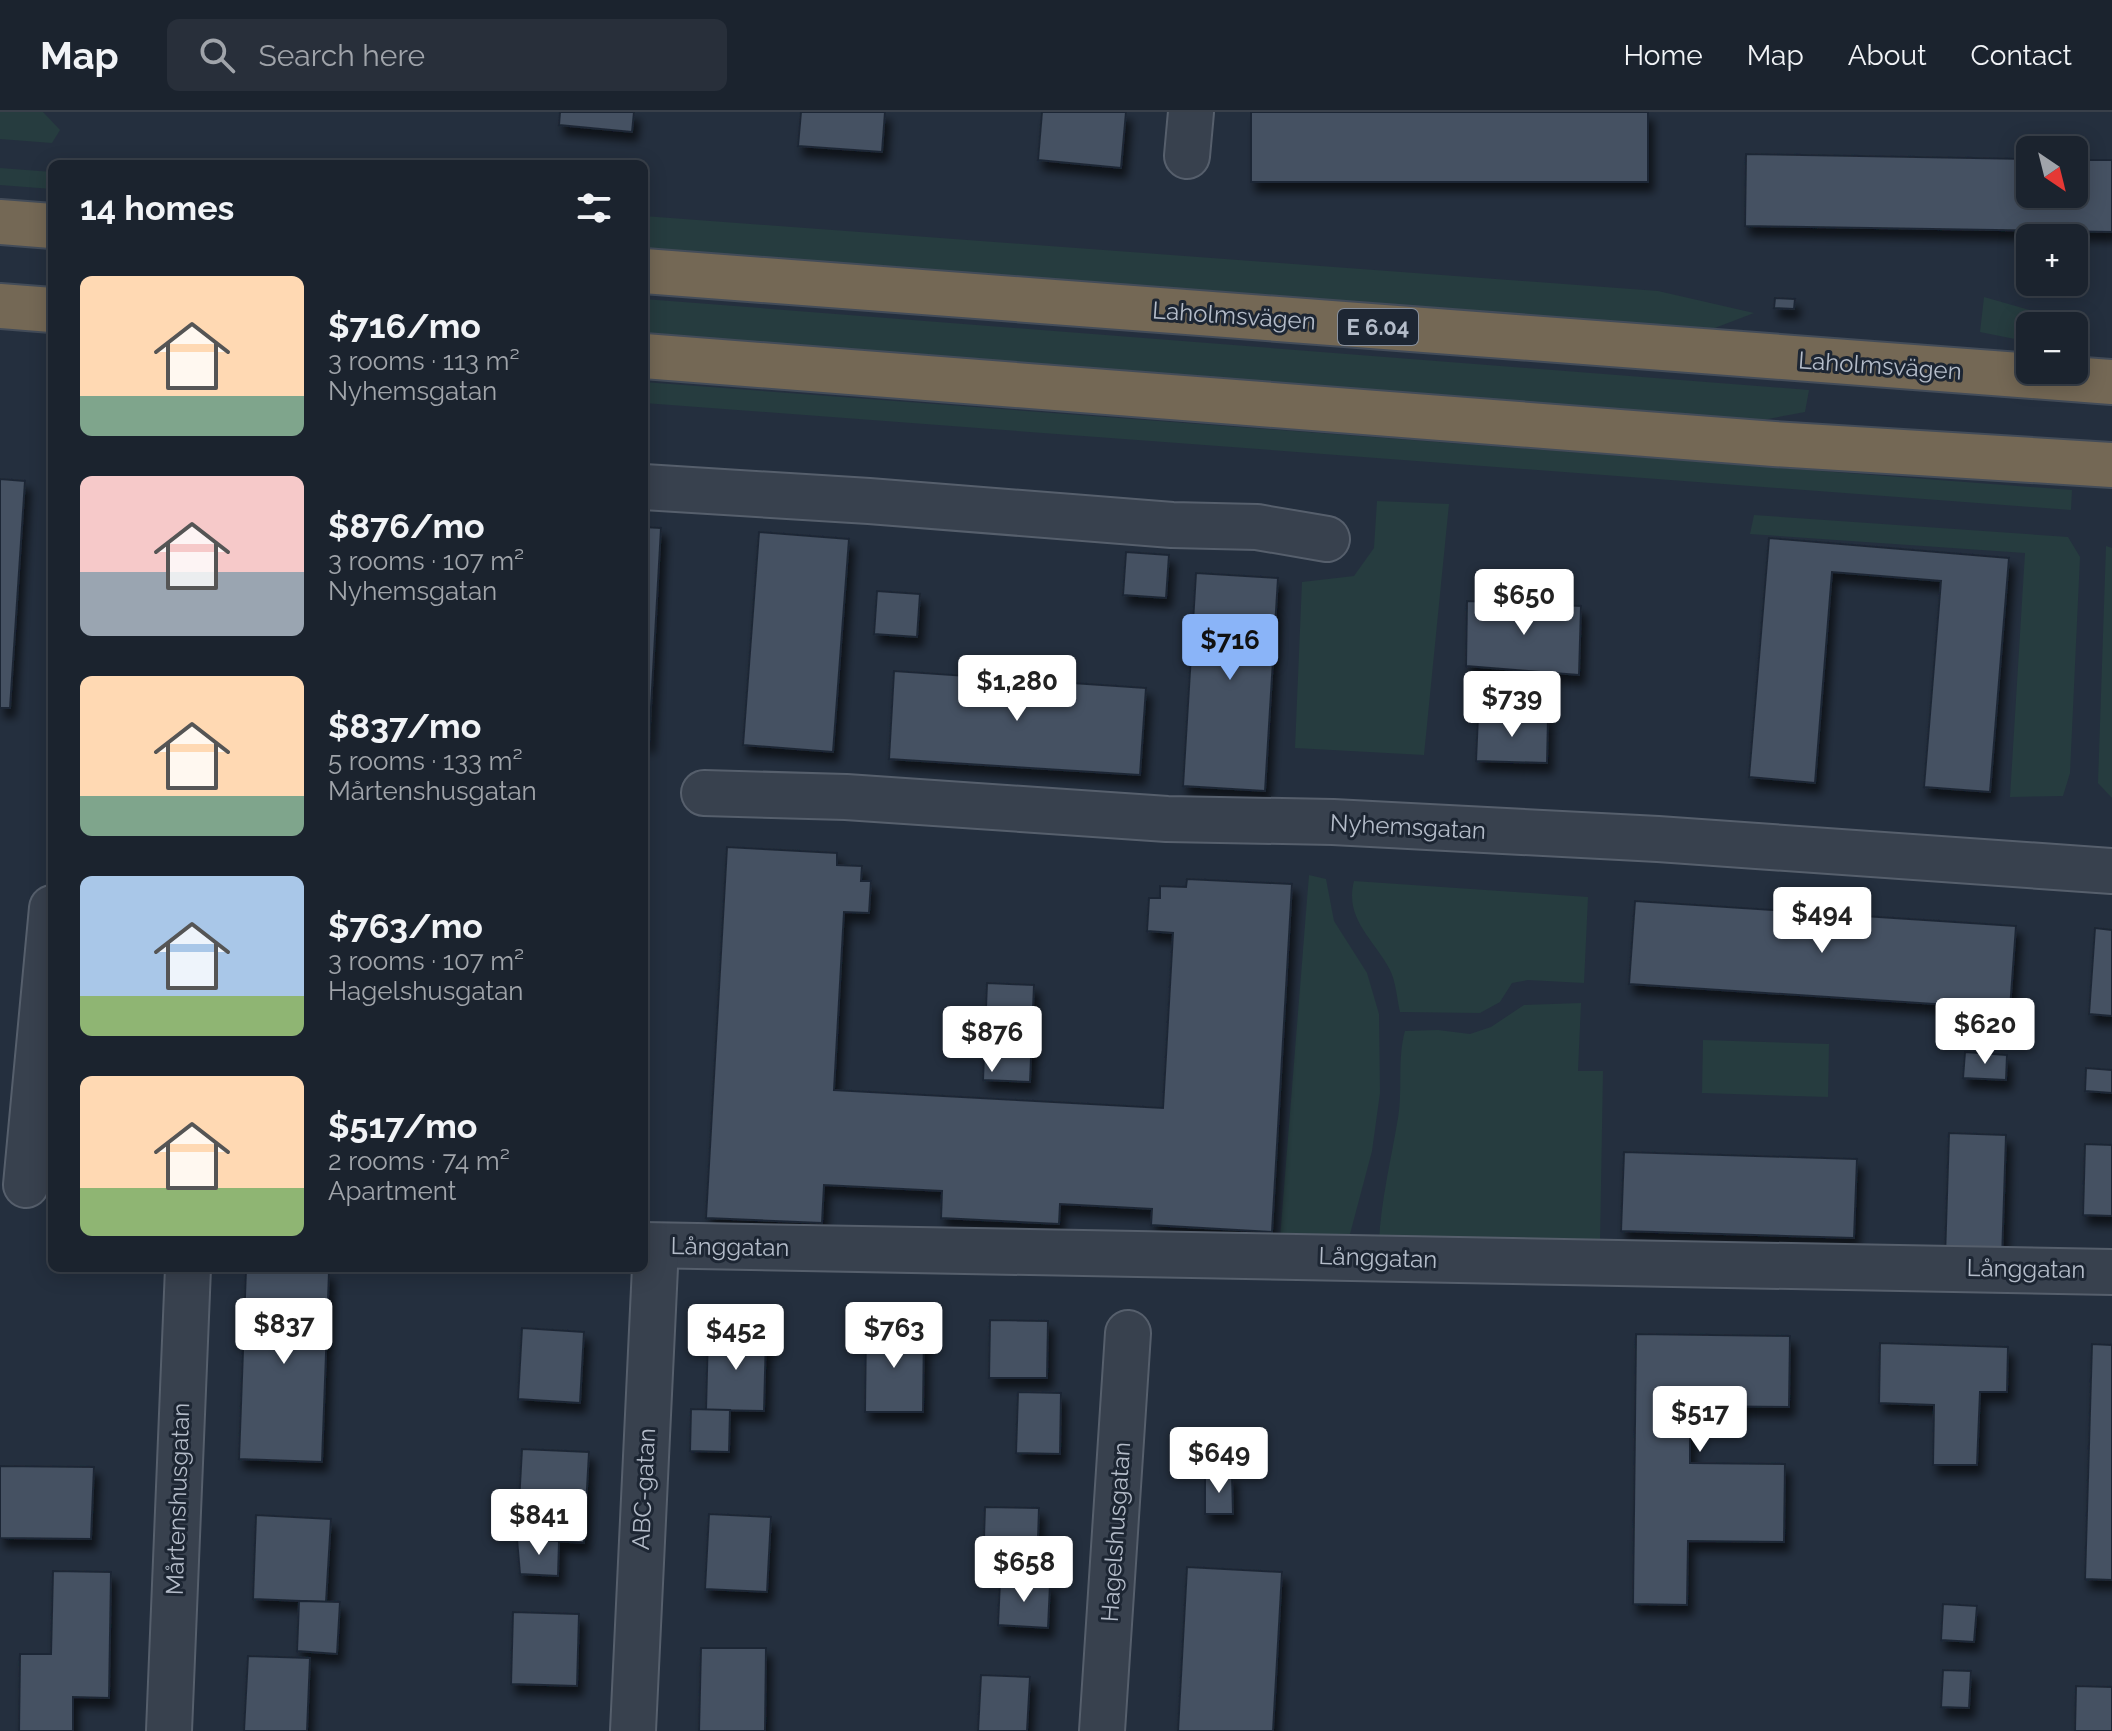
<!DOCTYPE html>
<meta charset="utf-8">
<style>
:root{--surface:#1b232e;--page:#282f3a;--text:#f1f3f6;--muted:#a0a4aa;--line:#39404a;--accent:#8ab4f8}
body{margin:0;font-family:Raleway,sans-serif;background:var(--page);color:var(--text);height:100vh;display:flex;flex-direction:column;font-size:30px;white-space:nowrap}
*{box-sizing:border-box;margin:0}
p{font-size:26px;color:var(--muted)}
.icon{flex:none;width:44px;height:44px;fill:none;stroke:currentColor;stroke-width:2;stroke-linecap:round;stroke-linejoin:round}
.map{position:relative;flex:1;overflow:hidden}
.sheet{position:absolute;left:48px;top:48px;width:600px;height:1112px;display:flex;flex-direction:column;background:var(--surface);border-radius:12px;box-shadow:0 4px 20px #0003,0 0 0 2px var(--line)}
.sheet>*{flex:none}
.needle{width:52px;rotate:145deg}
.fabs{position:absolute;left:2016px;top:24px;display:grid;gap:16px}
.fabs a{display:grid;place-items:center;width:72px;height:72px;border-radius:12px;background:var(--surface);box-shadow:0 4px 20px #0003,0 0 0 2px var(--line);font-size:40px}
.price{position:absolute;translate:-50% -68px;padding:0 18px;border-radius:8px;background:#fff;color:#222;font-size:26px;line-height:52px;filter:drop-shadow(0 2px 4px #0008)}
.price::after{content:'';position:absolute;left:50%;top:48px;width:24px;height:18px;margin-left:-12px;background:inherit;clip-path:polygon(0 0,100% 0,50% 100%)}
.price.on{background:var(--accent);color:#111}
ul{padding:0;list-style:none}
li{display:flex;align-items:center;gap:24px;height:200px;padding:0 32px}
li span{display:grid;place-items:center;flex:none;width:224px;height:160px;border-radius:12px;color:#555}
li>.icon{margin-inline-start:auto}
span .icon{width:96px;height:96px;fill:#fffc;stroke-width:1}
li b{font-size:34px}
h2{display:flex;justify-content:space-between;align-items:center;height:96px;padding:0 32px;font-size:34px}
header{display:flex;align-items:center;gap:48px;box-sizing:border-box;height:112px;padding:0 40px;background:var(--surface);border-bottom:2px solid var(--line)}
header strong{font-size:38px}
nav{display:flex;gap:44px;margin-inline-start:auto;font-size:28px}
.search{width:560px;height:72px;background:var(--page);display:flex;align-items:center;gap:20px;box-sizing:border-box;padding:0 28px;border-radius:12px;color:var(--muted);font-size:30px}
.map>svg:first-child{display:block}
.green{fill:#263c3f}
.building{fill:#455162;stroke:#1f2835;stroke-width:2;filter:url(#shadow)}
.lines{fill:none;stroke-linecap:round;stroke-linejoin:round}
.minor-casing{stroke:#565f6c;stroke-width:48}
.highway-casing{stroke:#434c59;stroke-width:48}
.minor{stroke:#38414e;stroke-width:44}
.highway{stroke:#746855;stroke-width:44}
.labels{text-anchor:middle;stroke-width:6;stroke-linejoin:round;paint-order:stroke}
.shield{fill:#1d2633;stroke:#878f9c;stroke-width:2}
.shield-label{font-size:22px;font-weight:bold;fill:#b4bcc9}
.street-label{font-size:24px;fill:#b4bcc9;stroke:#1d2633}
</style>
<header>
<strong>Map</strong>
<div class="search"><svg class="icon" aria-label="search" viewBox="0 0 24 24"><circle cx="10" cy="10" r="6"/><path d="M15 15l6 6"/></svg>Search here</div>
<nav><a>Home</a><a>Map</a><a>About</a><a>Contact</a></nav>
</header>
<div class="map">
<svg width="2112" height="1619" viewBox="0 0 2112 1619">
<defs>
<filter id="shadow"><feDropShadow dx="5" dy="9" stdDeviation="4" flood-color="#0009"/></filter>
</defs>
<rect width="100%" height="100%" fill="#242f3e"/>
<!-- green -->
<g class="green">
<path d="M0,0H43L60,18L52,31L0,27Z"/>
<path d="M0,56L52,60V77L0,73Z"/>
<path d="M644,104L1658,179L1754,201L1707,219L644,138Z"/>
<path d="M1984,185L2082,213L2077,240H2074V214H2030V230L1980,220Z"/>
<path d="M644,187L1809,278L1805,300L1752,310L644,224Z"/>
<path d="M644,270L2072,378L2071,398L644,291Z"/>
<path d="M1377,389L1449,392L1424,643L1295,636L1302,470L1354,464L1374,436Z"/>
<path d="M1754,403L2068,425L2080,445L2070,661L2063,684L2010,685L2025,441L1750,422Z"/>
<path d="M2106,434L2112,436V686L2098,671Z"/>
<path d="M1309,763L1326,767L1334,809L1367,861L1379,902L1380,981L1372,1039L1350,1122L1280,1126Z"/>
<path d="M1354,769L1588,785L1584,871L1528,868L1512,871L1500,890L1480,901L1400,900C1397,887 1396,870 1390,858C1374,827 1344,807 1354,769Z"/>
<path d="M1581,891L1578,959H1603L1600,1131L1379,1130C1381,1088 1391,1048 1398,1006C1403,978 1397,947 1405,919L1438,918L1470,922L1491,915L1524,893Z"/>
<path d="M1703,928L1829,932L1828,985L1702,981Z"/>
</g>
<!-- building -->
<g class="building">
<path d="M560,0H634L632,20L559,13Z"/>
<path d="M801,0H885L882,40L798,34Z"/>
<path d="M1042,0H1126L1121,56L1038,48Z"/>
<rect x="1251" y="0" width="397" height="70"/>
<path d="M1746,42L2030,47V82H2074V48H2112V120L1745,114Z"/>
<path d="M1775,186L1795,187L1794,197L1774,196Z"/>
<path d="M0,367L25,369L10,596H0Z"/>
<path d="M644,415L661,416L649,631H644Z"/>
<path d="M759,420L849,427L833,640L743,633Z"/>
<path d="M1769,426L2009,446L1990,680L1924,675L1941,469L1832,460L1815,671L1749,665Z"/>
<path d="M1126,440L1169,443L1166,486L1123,483Z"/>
<path d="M1196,461L1278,466L1265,679L1183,674Z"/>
<path d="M877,479L920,482L917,525L874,522Z"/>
<path d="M1467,489L1581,494L1579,563L1466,554Z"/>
<path d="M894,559L1146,576L1140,663L889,647Z"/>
<path d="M1478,604L1548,605L1547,651L1476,649Z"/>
<path d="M727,735L837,741V753L862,754L861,769H871L869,801L844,800L834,978L1163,996L1173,821L1147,819L1149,786H1160V774L1186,775L1187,767L1292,772L1272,1120L1151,1113L1152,1097L1060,1092L1059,1112L941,1106L942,1079L824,1073L822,1111L706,1106Z"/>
<path d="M1635,789L2016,814L2010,897L1629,872Z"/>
<path d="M2095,816L2112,818V904L2089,902Z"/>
<path d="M987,871L1034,873L1030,970L983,968Z"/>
<path d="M1965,940L2007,943L2006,968L1963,966Z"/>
<path d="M2086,956L2112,958V981L2085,979Z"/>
<path d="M1949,1021L2006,1023L2002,1147L1945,1145Z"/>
<path d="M2085,1032L2112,1033V1104L2083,1103Z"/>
<path d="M1624,1040L1857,1047L1854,1126L1621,1119Z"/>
<path d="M246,1157L329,1160L322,1350L239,1347Z"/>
<path d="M990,1208L1048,1209L1047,1266H989Z"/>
<path d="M866,1215H924L923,1300H865Z"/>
<path d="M522,1216L584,1220L580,1291L518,1287Z"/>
<path d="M708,1221L766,1223L764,1299L706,1298Z"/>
<path d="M1636,1222L1790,1224L1789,1295L1690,1294V1351L1785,1352L1784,1430L1688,1429L1687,1493L1633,1492Z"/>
<path d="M1880,1231L2008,1235L2007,1280H1980L1977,1353H1933L1934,1293L1879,1291Z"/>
<path d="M2092,1232L2112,1233V1468L2085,1467Z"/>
<path d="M1018,1280L1061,1281L1060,1342L1016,1341Z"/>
<path d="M691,1297L730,1298L729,1340L690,1339Z"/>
<path d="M522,1337L589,1340L584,1431L517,1427Z"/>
<path d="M0,1354L94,1355L91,1427L0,1426Z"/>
<path d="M1205,1363H1232L1233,1402H1205Z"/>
<path d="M985,1395L1039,1396L1037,1457L983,1456Z"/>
<path d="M709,1402L771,1405L767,1480L705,1477Z"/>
<path d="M256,1403L331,1407L326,1490L253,1487Z"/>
<path d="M517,1427L559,1429L558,1464L520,1462Z"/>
<path d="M1187,1455L1282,1460L1273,1619H1178Z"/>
<path d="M53,1459L111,1460L109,1586L73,1585V1619H19L20,1542H51Z"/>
<path d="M1000,1469L1050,1472L1048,1516L998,1513Z"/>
<path d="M299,1489L340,1490L337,1542L297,1539Z"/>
<path d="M1943,1492L1977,1494L1974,1530L1941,1528Z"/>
<path d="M513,1500L579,1502L577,1574L511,1572Z"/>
<path d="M701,1536H766L765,1619H699Z"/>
<path d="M248,1544L310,1546L307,1619H244Z"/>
<path d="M1943,1558L1971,1559L1969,1596L1941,1595Z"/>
<path d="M981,1563L1030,1565L1027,1619H978Z"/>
<path d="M2076,1574L2112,1575V1619H2075Z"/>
</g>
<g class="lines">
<!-- minor casing -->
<g class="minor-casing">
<g id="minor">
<path d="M1187,44L1191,0"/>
<path d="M644,375L869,389L1172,413L1257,415L1327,427"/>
<path d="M704,681L846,685L1167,707L1333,710L1658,727L2112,759"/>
<path d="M26,1073L52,796"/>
<path d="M644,1133L2112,1160"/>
<path d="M169,1619L188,1156"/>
<path d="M633,1619L656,1134"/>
<path d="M1102,1619L1128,1221"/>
</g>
</g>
<!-- highway casing -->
<g class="highway-casing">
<g id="highway">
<path d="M0,110L52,114"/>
<path d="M644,159L2112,270"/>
<path d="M0,194L52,198"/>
<path d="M644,244L1774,332L2112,353"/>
</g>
</g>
<!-- minor -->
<use href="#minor" class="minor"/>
<!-- highway -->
<use href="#highway" class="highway"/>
</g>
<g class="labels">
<!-- shield labels -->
<rect class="shield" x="1338" y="197" width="80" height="36" rx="6"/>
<g class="shield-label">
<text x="1378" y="223">E 6.04</text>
</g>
<!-- street labels -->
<g class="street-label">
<text transform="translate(1234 204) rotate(4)" y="8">Laholmsvägen</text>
<text transform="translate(1880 254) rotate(4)" y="8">Laholmsvägen</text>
<text transform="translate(1408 715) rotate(3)" y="8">Nyhemsgatan</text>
<text transform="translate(730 1135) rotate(1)" y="8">Långgatan</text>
<text transform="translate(1378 1146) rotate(2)" y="8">Långgatan</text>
<text transform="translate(2026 1157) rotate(1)" y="8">Långgatan</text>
<text transform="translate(644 1377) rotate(-87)" y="8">ABC-gatan</text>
<text transform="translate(178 1387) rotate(-88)" y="8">Mårtenshusgatan</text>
<text transform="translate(1116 1420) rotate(-86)" y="8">Hagelshusgatan</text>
</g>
</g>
</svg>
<div class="fabs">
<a><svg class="needle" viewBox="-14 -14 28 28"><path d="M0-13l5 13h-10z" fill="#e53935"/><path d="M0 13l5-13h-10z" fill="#a0a4aa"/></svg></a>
<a>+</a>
<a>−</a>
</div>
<b class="price" style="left:1524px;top:525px">$650</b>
<b class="price on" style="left:1230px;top:570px">$716</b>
<b class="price" style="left:1017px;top:611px">$1,280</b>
<b class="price" style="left:1512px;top:627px">$739</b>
<b class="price" style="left:1822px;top:843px">$494</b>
<b class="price" style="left:1985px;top:954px">$620</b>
<b class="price" style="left:992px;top:962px">$876</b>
<b class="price" style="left:284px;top:1254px">$837</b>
<b class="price" style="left:894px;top:1258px">$763</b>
<b class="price" style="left:736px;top:1260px">$452</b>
<b class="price" style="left:1700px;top:1342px">$517</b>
<b class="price" style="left:1219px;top:1383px">$649</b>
<b class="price" style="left:539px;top:1445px">$841</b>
<b class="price" style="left:1024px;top:1492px">$658</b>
<section class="sheet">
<h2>14 homes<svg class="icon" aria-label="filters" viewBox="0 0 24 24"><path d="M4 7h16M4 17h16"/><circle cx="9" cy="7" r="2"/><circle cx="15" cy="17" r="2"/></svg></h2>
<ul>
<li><span style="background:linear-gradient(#ffd9b3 75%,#7fa58c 0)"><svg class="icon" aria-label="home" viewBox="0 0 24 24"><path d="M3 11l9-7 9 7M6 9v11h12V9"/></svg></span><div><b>$716/mo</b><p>3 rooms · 113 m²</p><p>Nyhemsgatan</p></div></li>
<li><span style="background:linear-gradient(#f6c9c9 60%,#9aa5b1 0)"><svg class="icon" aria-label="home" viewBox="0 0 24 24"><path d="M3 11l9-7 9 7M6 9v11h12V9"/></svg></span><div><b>$876/mo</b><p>3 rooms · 107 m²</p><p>Nyhemsgatan</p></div></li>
<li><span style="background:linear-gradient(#ffd9b3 75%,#7fa58c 0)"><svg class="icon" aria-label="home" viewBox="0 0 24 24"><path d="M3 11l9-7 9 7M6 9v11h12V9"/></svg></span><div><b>$837/mo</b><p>5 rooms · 133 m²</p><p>Mårtenshusgatan</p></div></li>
<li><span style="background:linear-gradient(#a9c7e8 75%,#8fb573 0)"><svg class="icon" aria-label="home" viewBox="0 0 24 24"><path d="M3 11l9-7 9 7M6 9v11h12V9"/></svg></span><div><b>$763/mo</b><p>3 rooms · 107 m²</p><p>Hagelshusgatan</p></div></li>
<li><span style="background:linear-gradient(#ffd9b3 70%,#8fb573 0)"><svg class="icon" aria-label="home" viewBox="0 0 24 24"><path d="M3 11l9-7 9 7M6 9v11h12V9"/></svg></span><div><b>$517/mo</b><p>2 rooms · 74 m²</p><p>Apartment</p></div></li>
</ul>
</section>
</div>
